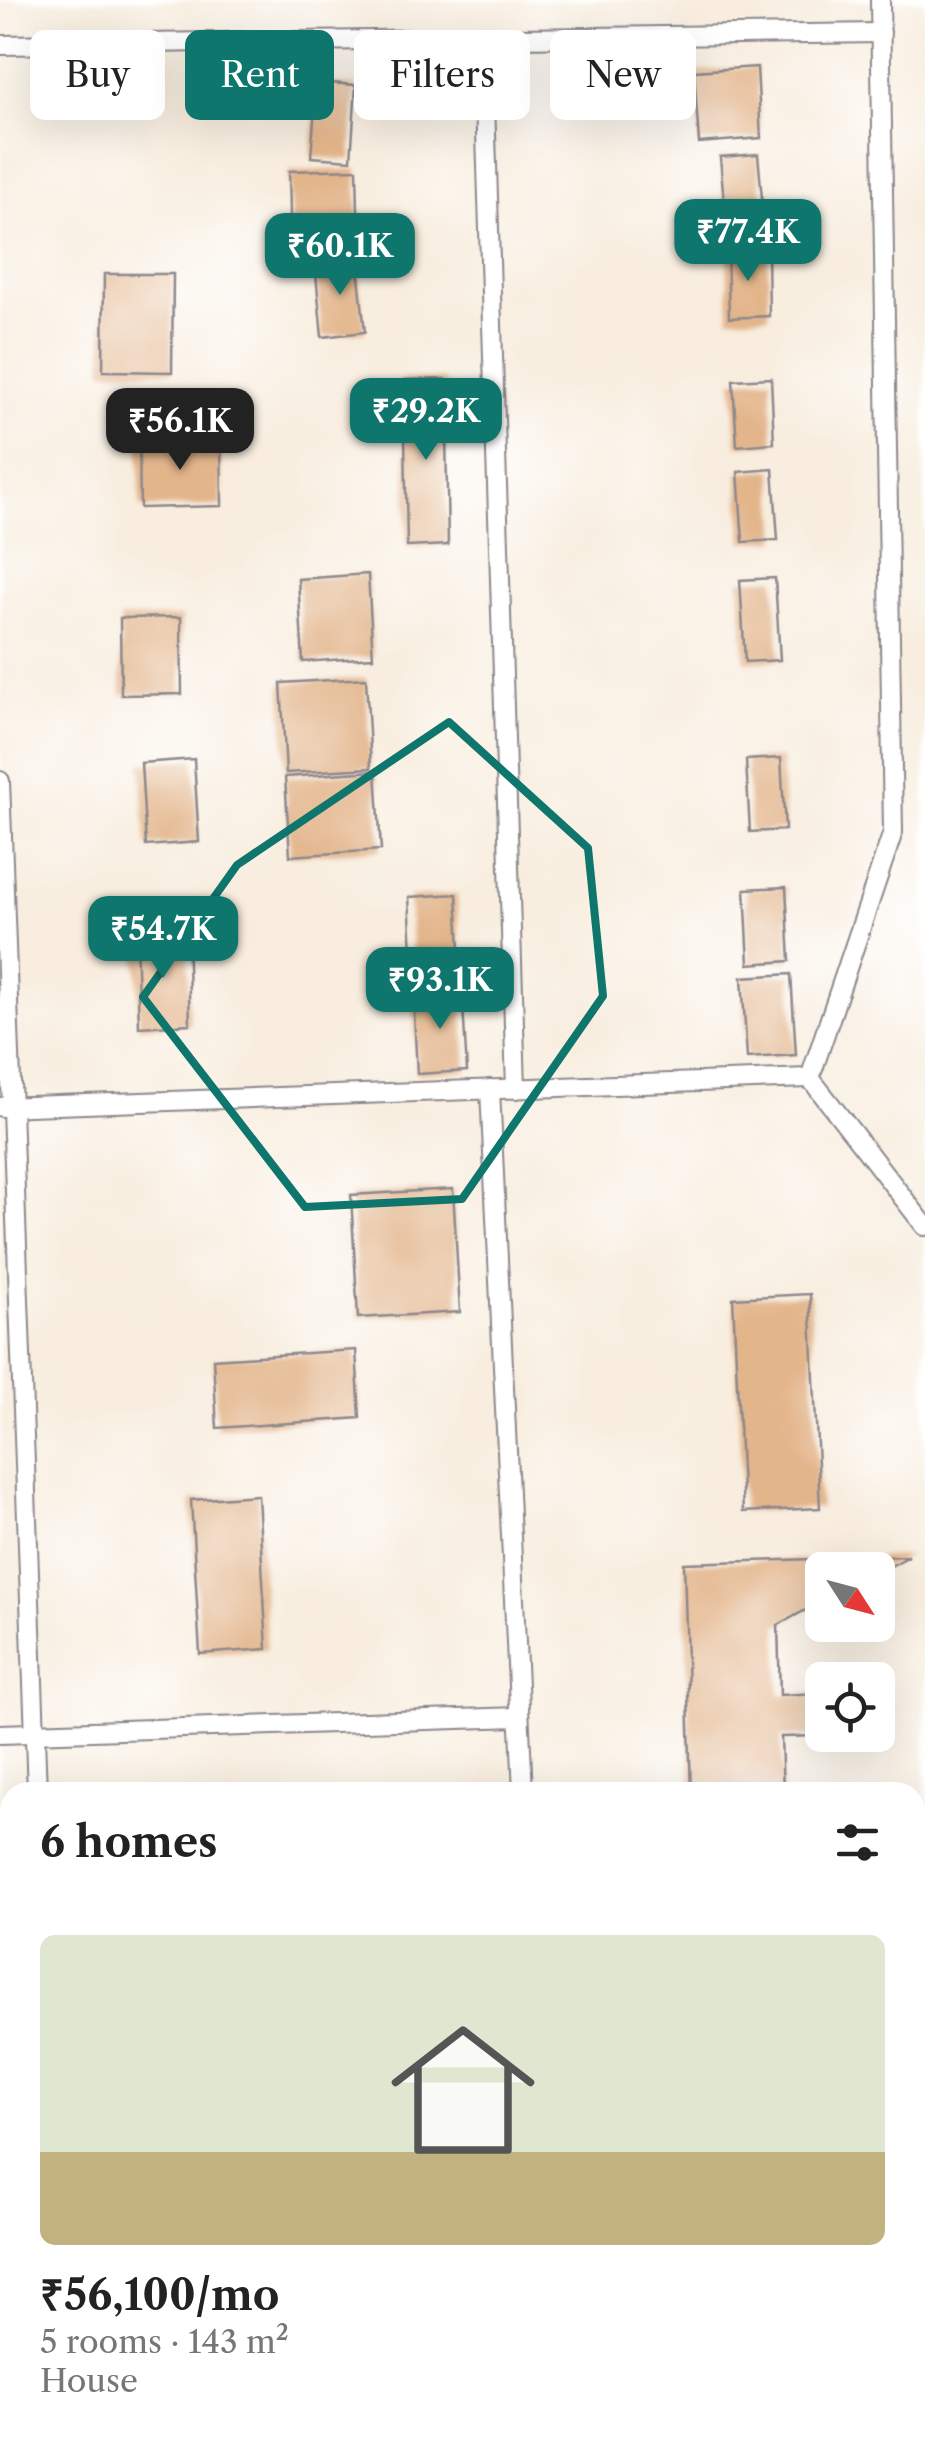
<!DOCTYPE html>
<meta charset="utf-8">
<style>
:root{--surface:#fff;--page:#f2f2f2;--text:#222;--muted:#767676;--accent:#0f766e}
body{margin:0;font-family:"Libre Caslon Text",serif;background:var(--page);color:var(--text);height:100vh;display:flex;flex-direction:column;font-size:38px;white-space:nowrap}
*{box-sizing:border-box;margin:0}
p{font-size:32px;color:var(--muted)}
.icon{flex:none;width:55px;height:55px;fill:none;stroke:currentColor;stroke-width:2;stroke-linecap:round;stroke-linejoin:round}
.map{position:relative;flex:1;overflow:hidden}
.drawer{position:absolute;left:0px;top:1782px;width:925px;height:672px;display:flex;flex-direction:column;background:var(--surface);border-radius:30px 30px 0 0;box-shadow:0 10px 40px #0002}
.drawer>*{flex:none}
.guide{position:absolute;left:30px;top:30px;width:865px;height:90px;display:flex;gap:20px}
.needle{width:65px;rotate:126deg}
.fabs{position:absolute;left:805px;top:1552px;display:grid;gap:20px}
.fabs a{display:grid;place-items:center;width:90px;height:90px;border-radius:15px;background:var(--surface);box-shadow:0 10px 40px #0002;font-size:50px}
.price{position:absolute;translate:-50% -85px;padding:0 22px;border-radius:20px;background:var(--accent);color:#fff;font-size:32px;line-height:65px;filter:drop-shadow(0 2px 5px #0008)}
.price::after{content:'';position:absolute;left:50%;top:60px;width:30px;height:22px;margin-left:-15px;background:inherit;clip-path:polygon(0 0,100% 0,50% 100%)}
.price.current{background:#222;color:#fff}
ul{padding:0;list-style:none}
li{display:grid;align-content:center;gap:20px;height:530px;padding:0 40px}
li span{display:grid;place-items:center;height:310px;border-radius:15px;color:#555}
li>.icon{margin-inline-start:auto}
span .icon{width:180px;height:180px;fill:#fffc;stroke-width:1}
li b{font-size:42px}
h2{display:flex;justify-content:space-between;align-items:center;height:120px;padding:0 40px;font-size:42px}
.tag{padding:0 35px;border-radius:15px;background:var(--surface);box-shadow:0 10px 40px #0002;font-size:35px;line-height:90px}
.tag.current{background:var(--accent);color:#fff}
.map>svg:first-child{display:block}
.building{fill:#e3b58b}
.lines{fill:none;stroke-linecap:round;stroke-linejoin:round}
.lane-casing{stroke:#8d888c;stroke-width:22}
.lane{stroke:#fff;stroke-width:18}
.marked{fill:none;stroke:#0f766e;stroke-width:8;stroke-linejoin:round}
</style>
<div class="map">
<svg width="925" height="2454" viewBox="0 0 925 2454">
<rect width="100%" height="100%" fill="#fff"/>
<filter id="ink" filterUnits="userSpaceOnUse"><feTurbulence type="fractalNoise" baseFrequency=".01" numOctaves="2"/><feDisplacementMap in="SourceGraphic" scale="20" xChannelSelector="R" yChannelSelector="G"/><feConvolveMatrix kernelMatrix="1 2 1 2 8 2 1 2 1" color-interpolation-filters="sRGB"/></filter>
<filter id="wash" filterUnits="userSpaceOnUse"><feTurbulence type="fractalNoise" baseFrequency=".0048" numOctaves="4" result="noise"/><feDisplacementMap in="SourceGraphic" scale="40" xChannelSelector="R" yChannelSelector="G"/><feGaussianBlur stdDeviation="2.25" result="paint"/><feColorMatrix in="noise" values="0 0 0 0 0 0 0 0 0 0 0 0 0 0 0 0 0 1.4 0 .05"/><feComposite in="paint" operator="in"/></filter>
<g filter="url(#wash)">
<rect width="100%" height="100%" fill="#f8edde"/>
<g id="blocks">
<!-- building -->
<g class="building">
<path d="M757,67L761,138L699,143L694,71Z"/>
<path d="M317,82L356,85L351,160L311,157Z"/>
<path d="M758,154L764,221L726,224L720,157Z"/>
<path d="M357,169L359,250L291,252L289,171Z"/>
<path d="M768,250L769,316L729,318L727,251Z"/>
<path d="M357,258L365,332L322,337L315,263Z"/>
<path d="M104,274H173L172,372L103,371Z"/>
<path d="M771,378L774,443L737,446L733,380Z"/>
<path d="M445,379L448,545L407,547L404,380Z"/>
<path d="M221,438L222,506L140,508L139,440Z"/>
<path d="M773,469L778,540L743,542L738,472Z"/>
<path d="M368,574L373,657L303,662L298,579Z"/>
<path d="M775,578L780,660L745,662L740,580Z"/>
<path d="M181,617L182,694L121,695L120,618Z"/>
<path d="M366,678L371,768L286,773L281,683Z"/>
<path d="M781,758L785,830L750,832L746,760Z"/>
<path d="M194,759L199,842L146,846L141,763Z"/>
<path d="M376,771L381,850L290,856L285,777Z"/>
<path d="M786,887L790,961L749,964L745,889Z"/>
<path d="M457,894L461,968L413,971L409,897Z"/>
<path d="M187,935L190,1024L139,1027L136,937Z"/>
<path d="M791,974L796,1055L747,1058L742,977Z"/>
<path d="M462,989L467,1071L417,1074L413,993Z"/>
<path d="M453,1189L460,1312L358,1318L351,1195Z"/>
<path d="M810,1294L820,1508L743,1512L733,1298Z"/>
<path d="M356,1350L360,1418L217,1428L213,1359Z"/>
<path d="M258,1495L267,1649L200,1654L191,1500Z"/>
<path d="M909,1556L878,1573V1570H822V1601L778,1625L780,1695L822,1693V1736L781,1737L783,1792H691L684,1563Z"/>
<path d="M9,2338L10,2445H15L16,2454H0V2339Z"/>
</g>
</g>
</g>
<g filter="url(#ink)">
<use href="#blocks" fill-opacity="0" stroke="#8d888c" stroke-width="2.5"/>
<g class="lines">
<!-- lane casing -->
<g class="lane-casing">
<g id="lane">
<path d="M483,38L516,1089"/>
<path d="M0,45L881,33"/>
<path d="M0,781L37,1792"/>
<path d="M810,1078L893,832L880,0"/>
<path d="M810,1078L925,1226"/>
<path d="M490,1089L523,1792"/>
<path d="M1,1107L810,1078"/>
<path d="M0,1734L519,1717"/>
<path d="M0,2164L10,2163"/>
<path d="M915,2384L925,2383"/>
<path d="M61,2445V2454"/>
<path d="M554,2445L555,2454"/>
</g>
</g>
<!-- lane -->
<use href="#lane" class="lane"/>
</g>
</g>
<!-- marked area -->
<path class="marked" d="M449,722L588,848L603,996L462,1199L305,1207L143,997L237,865Z"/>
</svg>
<div class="fabs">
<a><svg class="needle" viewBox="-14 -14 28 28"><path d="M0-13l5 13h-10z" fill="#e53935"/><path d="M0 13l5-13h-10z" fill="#767676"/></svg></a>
<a><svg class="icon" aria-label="locate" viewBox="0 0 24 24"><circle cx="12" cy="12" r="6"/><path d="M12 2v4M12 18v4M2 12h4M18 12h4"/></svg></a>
</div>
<b class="price" style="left:748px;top:284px">₹77.4K</b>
<b class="price" style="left:340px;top:298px">₹60.1K</b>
<b class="price" style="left:426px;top:463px">₹29.2K</b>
<b class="price current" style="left:180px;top:473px">₹56.1K</b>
<b class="price" style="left:163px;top:981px">₹54.7K</b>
<b class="price" style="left:440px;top:1032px">₹93.1K</b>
<div class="guide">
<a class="tag">Buy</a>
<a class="tag current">Rent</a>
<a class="tag">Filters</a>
<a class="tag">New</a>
</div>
<section class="drawer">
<h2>6 homes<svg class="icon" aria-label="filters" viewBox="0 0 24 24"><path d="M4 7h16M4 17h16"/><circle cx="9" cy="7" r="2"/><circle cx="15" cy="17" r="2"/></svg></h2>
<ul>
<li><span style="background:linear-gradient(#dfe7d0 70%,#c2b280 0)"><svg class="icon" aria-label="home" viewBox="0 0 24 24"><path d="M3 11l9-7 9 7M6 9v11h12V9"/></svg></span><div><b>₹56,100/mo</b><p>5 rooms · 143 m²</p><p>House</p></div></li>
</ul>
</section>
</div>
